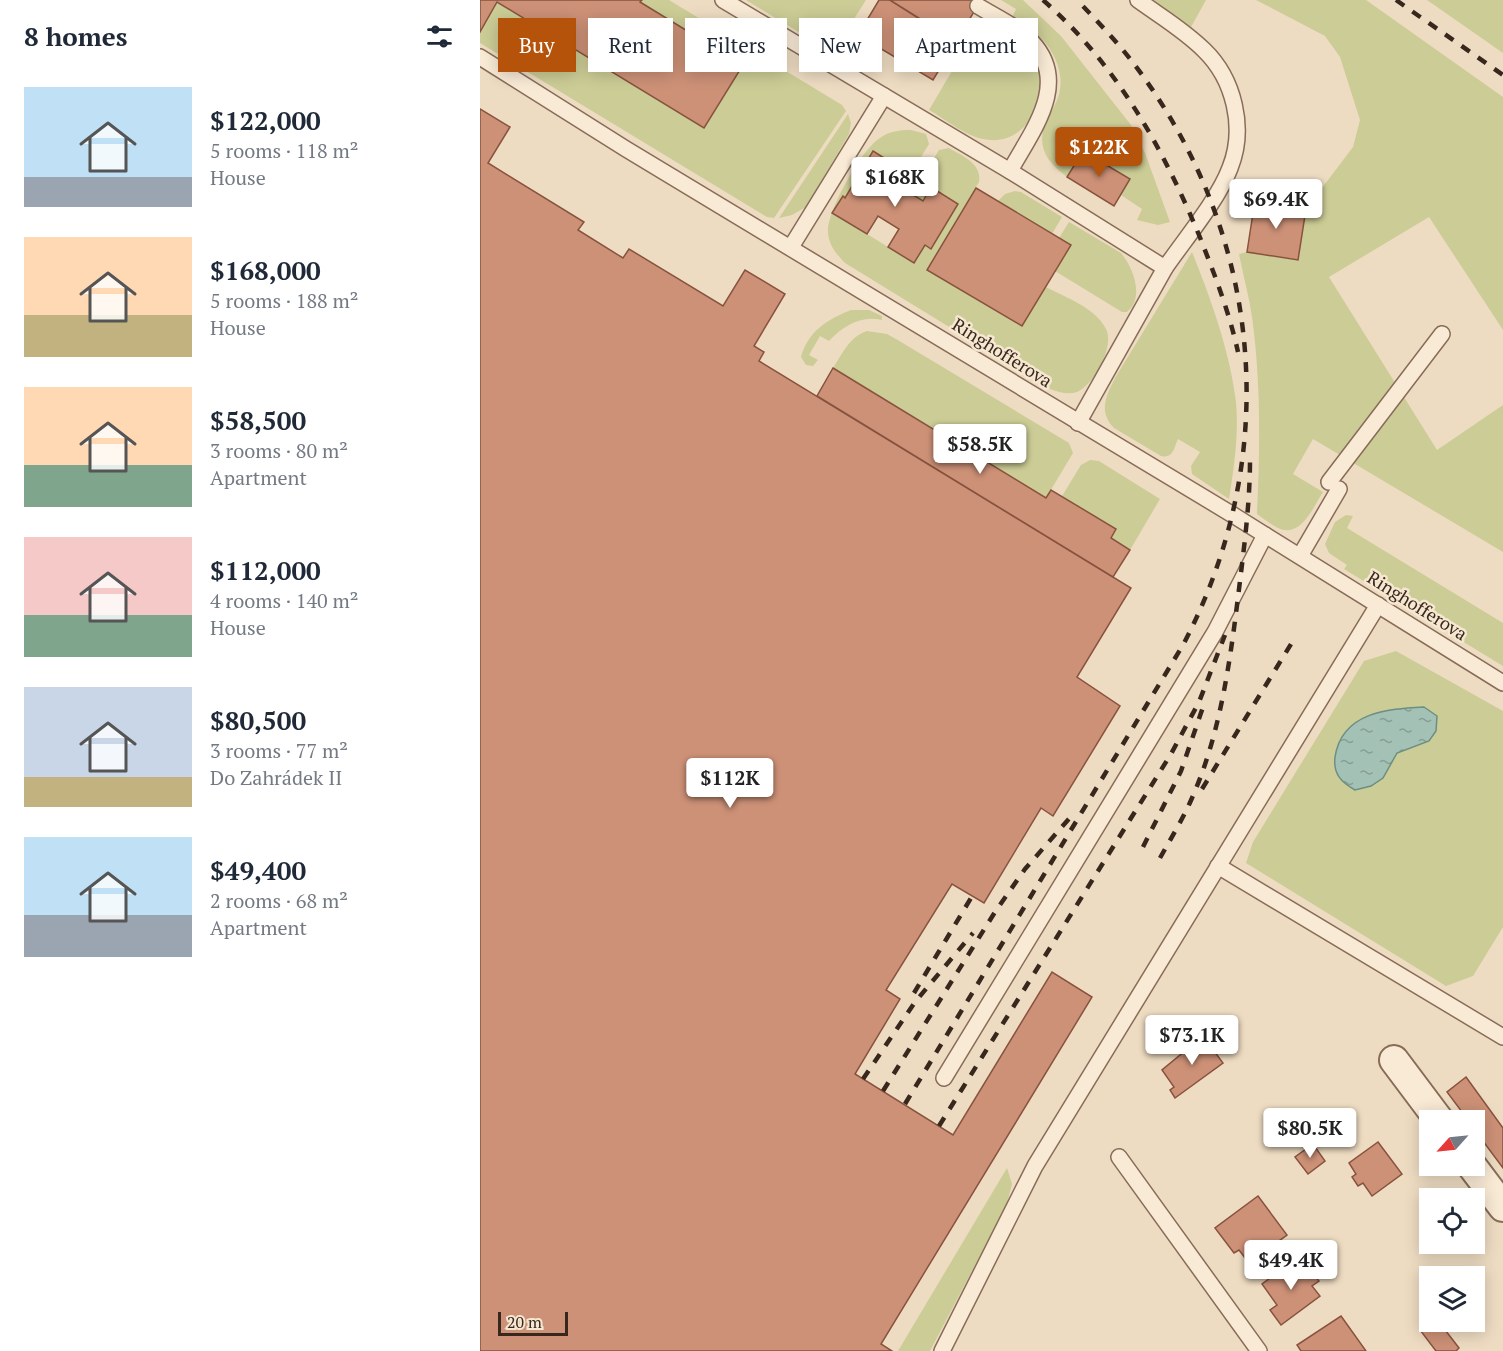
<!DOCTYPE html>
<meta charset="utf-8">
<style>
:root{--surface:#fff;--page:#f6f6f7;--text:#1f2937;--muted:#747a83;--accent:#b45309}
body{margin:0;font-family:"PT Serif",serif;background:var(--page);color:var(--text);height:100vh;display:flex;flex-direction:column;font-size:22px;white-space:nowrap}
*{box-sizing:border-box;margin:0}
p{font-size:20px;color:var(--muted)}
.icon{flex:none;width:33px;height:33px;fill:none;stroke:currentColor;stroke-width:2;stroke-linecap:round;stroke-linejoin:round}
.map{position:relative;flex:1;overflow:hidden}
.details{display:flex;flex-direction:column;background:var(--surface);width:480px}
.details>*{flex:none}
.banner{position:absolute;left:18px;top:18px;width:570px;height:54px;display:flex;gap:12px}
.needle{width:39px;rotate:243deg}
.buttons{position:absolute;left:939px;top:1110px;display:grid;gap:12px}
.buttons a{display:grid;place-items:center;width:66px;height:66px;border-radius:0px;background:var(--surface);box-shadow:0 3px 15px #0003;font-size:30px}
.scale{position:absolute;left:18px;bottom:15px;width:70px;box-sizing:border-box;padding-left:6px;border:3px solid #38271d;border-top:0;font-size:16px;line-height:21px;white-space:nowrap;color:#38271d;-webkit-text-stroke:4px #f6e7d1;paint-order:stroke}
.price{position:absolute;translate:-50% -51px;padding:0 14px;border-radius:6px;background:#fff;color:#222;font-size:20px;line-height:39px;filter:drop-shadow(0 2px 3px #0008)}
.price::after{content:'';position:absolute;left:50%;top:36px;width:18px;height:14px;margin-left:-9px;background:inherit;clip-path:polygon(0 0,100% 0,50% 100%)}
.price.current{background:var(--accent);color:#fff}
ul{padding:0;list-style:none}
li{display:flex;align-items:center;gap:18px;height:150px;padding:0 24px}
li span{display:grid;place-items:center;flex:none;width:168px;height:120px;border-radius:0px;color:#555}
li>.icon{margin-inline-start:auto}
span .icon{width:72px;height:72px;fill:#fffc;stroke-width:1}
li b{font-size:26px}
h2{display:flex;justify-content:space-between;align-items:center;height:72px;padding:0 24px;font-size:26px}
.pill{padding:0 21px;border-radius:0px;background:var(--surface);box-shadow:0 3px 15px #0003;font-size:21px;line-height:54px}
.pill.current{background:var(--accent);color:#fff}
main{display:flex;flex:1;min-height:0}
.map>svg:first-child{display:block}
.green{fill:#cccc96;fill-rule:evenodd}
.water{fill:url(#water-ripples);stroke:#6b8f82;stroke-width:1.5}
.building{fill:#cd9177;stroke:#88533e;stroke-width:1.5}
.lines{fill:none;stroke-linecap:round;stroke-linejoin:round}
.service-casing{stroke:#886c59;stroke-width:18}
.minor-casing{stroke:#886c59;stroke-width:32}
.service{stroke:#f9ead5;stroke-width:15}
.minor{stroke:#f9ead5;stroke-width:28}
.rail{stroke:#38271d;stroke-width:4.5;stroke-dasharray:10 10;stroke-linecap:butt}
.labels{text-anchor:middle;stroke-width:5;stroke-linejoin:round;paint-order:stroke}
.street-label{font-size:18px;fill:#38271d;stroke:#f6e7d1}
</style>
<main>
<section class="details">
<h2>8 homes<svg class="icon" aria-label="filters" viewBox="0 0 24 24"><path d="M4 7h16M4 17h16"/><circle cx="9" cy="7" r="2"/><circle cx="15" cy="17" r="2"/></svg></h2>
<ul>
<li><span style="background:linear-gradient(#bfe0f5 75%,#9aa5b1 0)"><svg class="icon" aria-label="home" viewBox="0 0 24 24"><path d="M3 11l9-7 9 7M6 9v11h12V9"/></svg></span><div><b>$122,000</b><p>5 rooms · 118 m²</p><p>House</p></div></li>
<li><span style="background:linear-gradient(#ffd9b3 65%,#c2b280 0)"><svg class="icon" aria-label="home" viewBox="0 0 24 24"><path d="M3 11l9-7 9 7M6 9v11h12V9"/></svg></span><div><b>$168,000</b><p>5 rooms · 188 m²</p><p>House</p></div></li>
<li><span style="background:linear-gradient(#ffd9b3 65%,#7fa58c 0)"><svg class="icon" aria-label="home" viewBox="0 0 24 24"><path d="M3 11l9-7 9 7M6 9v11h12V9"/></svg></span><div><b>$58,500</b><p>3 rooms · 80 m²</p><p>Apartment</p></div></li>
<li><span style="background:linear-gradient(#f6c9c9 65%,#7fa58c 0)"><svg class="icon" aria-label="home" viewBox="0 0 24 24"><path d="M3 11l9-7 9 7M6 9v11h12V9"/></svg></span><div><b>$112,000</b><p>4 rooms · 140 m²</p><p>House</p></div></li>
<li><span style="background:linear-gradient(#c9d6e8 75%,#c2b280 0)"><svg class="icon" aria-label="home" viewBox="0 0 24 24"><path d="M3 11l9-7 9 7M6 9v11h12V9"/></svg></span><div><b>$80,500</b><p>3 rooms · 77 m²</p><p>Do Zahrádek II</p></div></li>
<li><span style="background:linear-gradient(#bfe0f5 65%,#9aa5b1 0)"><svg class="icon" aria-label="home" viewBox="0 0 24 24"><path d="M3 11l9-7 9 7M6 9v11h12V9"/></svg></span><div><b>$49,400</b><p>2 rooms · 68 m²</p><p>Apartment</p></div></li>
</ul>
</section>
<div class="map">
<svg width="1023" height="1351" viewBox="0 0 1023 1351">
<defs>
<pattern id="water-ripples" width="26" height="14" patternUnits="userSpaceOnUse" patternTransform="scale(1.5)"><rect width="26" height="14" fill="#a4c1b5"/><path d="M2 4q2-2 4 0t4 0M15 11q2-2 4 0t4 0" fill="none" stroke="#879d93"/></pattern>
</defs>
<rect width="100%" height="100%" fill="#eedcc2"/>
<!-- green -->
<g class="green">
<path d="M0,0H15L224,128L262,65L160,2L162,0H189L362,105L366,111L294,218L287,217L0,43Z"/>
<path d="M266,0H386L355,49L350,51Z"/>
<path d="M521,0H543L581,36L651,125L665,153L690,222L678,225L657,220L662,209L641,195L650,179L603,151L587,177C566,162 555,145 567,119C572,109 579,100 580,89C583,72 574,51 562,39C553,31 542,24 532,18L536,9Z"/>
<path d="M674,0H726L711,27Z"/>
<path d="M776,0H886L1023,97V330L949,217L849,277L957,450L1023,405V552L833,439L813,474L843,492C833,507 821,539 798,528C790,524 784,519 777,514C780,448 781,382 772,317C769,296 763,275 759,254L767,252L818,260L826,209L873,147L880,120L860,57L845,36Z"/>
<path d="M947,0H1023V53Z"/>
<path d="M532,35C544,44 553,53 558,67C568,99 547,143 510,140C488,139 467,120 449,110L482,54L495,62L499,55L514,65Z"/>
<path d="M368,114L371,123L369,134L326,207L312,215L299,218Z"/>
<path d="M431,130L446,134L449,144L422,188L412,182L420,168L393,151L365,198L362,197L353,213L434,263L445,245L451,248L478,204L451,187L443,201L432,194L459,150L469,148C482,156 502,163 499,182L447,270L541,326L566,287C586,298 615,307 626,329C635,346 614,385 597,392C588,395 578,392 570,389L365,263C356,254 348,244 348,231C348,209 382,149 400,138C409,131 420,130 431,130Z"/>
<path d="M535,191L541,192L582,217L572,234L518,201L525,194Z"/>
<path d="M589,222L641,253C653,267 665,298 647,312H642L575,271L579,238Z"/>
<path d="M712,252C731,299 750,352 756,402C759,434 754,468 749,499L712,474L711,466L720,452L698,439C694,448 693,459 681,456L634,428C618,412 626,396 635,378Z"/>
<path d="M371,310H389L402,316V320C381,315 363,326 349,341L340,336L329,355L338,360L333,366L326,365L321,357C328,331 348,319 371,310Z"/>
<path d="M387,331L407,334L416,339L589,443L593,453L566,498L353,368C363,353 369,337 387,331Z"/>
<path d="M610,460L619,461L680,499L650,550L631,538L636,529L582,496L601,465Z"/>
<path d="M866,515L873,516L867,528L1023,623V666L864,569L867,565L849,553L845,544L855,522Z"/>
<path d="M916,651L1023,711V927L993,976L966,986L766,863L773,842L884,661ZM949,741L917,753L903,778L854,767Z"/>
<path d="M527,1168L532,1184L527,1204L450,1351H418Z"/>
</g>
<!-- water -->
<path class="water" d="M944,707L957,716L956,731L949,741L917,753L903,778L891,786L875,790C861,782 853,774 855,757C862,712 907,709 944,707Z"/>
<!-- building -->
<g class="building">
<path d="M0,0H162L160,2L263,65L224,128L17,2L0,32Z"/>
<path d="M399,0H410L476,42L453,80L378,35Z"/>
<path d="M410,0H501L489,20L528,43L514,65Z"/>
<path d="M0,109L30,127L8,163L104,222L98,230L143,258L149,249L243,306L265,270L305,294L274,346L284,352L279,361L651,588L597,677L640,706L573,816L561,808L504,903L472,884L406,990L420,999L375,1074L473,1135L572,972L612,997L401,1344L412,1351H0Z"/>
<path d="M393,151L420,168L412,182L443,201L451,187L478,204L451,249L445,245L434,263L408,247L419,229L398,216L387,234L352,213L363,196L365,198Z"/>
<path d="M603,151L650,179L634,206L587,177Z"/>
<path d="M496,188L591,245L542,326L447,270Z"/>
<path d="M775,200L826,209L818,260L767,252Z"/>
<path d="M353,368L566,498L571,490L636,529L631,538L650,550L633,577L337,396Z"/>
<path d="M723,1036L743,1063L695,1098L690,1090L694,1087L682,1070Z"/>
<path d="M986,1077L1023,1128V1168L994,1129V1120H988L967,1092Z"/>
<path d="M898,1142L922,1174L892,1196L883,1183L878,1186L872,1177L876,1174L869,1163Z"/>
<path d="M833,1144L845,1161L828,1174L815,1157Z"/>
<path d="M778,1196L807,1235L769,1263L759,1250L754,1253L735,1228Z"/>
<path d="M813,1261L820,1271L827,1266L839,1281L832,1286L840,1296L801,1325L790,1310L797,1305L782,1284Z"/>
<path d="M861,1316L886,1351H821L817,1345Z"/>
<path d="M951,1322H959L979,1348L976,1351H956L940,1330Z"/>
</g>
<g class="lines">
<!-- service casing -->
<g class="service-casing">
<g id="service">
<path d="M243,0L530,171L685,268C705,239 738,200 750,168C766,128 754,79 724,50C704,30 680,16 658,0"/>
<path d="M498,6C516,17 538,27 552,42C591,84 551,132 530,171"/>
<path d="M0,57L146,149L753,515L1023,683"/>
<path d="M311,247L404,96"/>
<path d="M598,423L685,268"/>
<path d="M849,482L962,334"/>
<path d="M820,556L859,489"/>
<path d="M738,866L1023,1037"/>
<path d="M464,1078L735,632L785,535"/>
<path d="M639,1157L779,1351"/>
<path d="M462,1351L555,1166L898,605"/>
</g>
</g>
<!-- minor casing -->
<g class="minor-casing">
<g id="minor">
<path d="M914,1060L959,1120"/>
<path d="M992,1166L1023,1207"/>
</g>
</g>
<!-- service -->
<use href="#service" class="service"/>
<!-- minor -->
<use href="#minor" class="minor"/>
<!-- rail -->
<g class="rail">
<path d="M563,0C636,64 682,146 719,235C734,273 749,311 758,352"/>
<path d="M916,0L1023,75"/>
<path d="M722,789L816,636"/>
<path d="M663,847L701,771L723,707"/>
<path d="M680,858C691,838 703,819 712,798C742,730 751,654 760,581C765,540 770,500 770,459"/>
<path d="M434,993L491,898"/>
<path d="M383,1079L435,1002L493,933"/>
<path d="M403,1091L515,912L545,869L595,812"/>
<path d="M425,1104L703,645C800,461 785,248 665,79C645,50 621,25 597,0"/>
<path d="M459,1126L691,754L719,702L745,635"/>
</g>
</g>
<g class="labels">
<!-- street labels -->
<g class="street-label">
<text transform="translate(522 353) rotate(32)" y="6">Ringhofferova</text>
<text transform="translate(937 606) rotate(32)" y="6">Ringhofferova</text>
</g>
</g>
</svg>
<div class="buttons">
<a><svg class="needle" viewBox="-14 -14 28 28"><path d="M0-13l5 13h-10z" fill="#e53935"/><path d="M0 13l5-13h-10z" fill="#747a83"/></svg></a>
<a><svg class="icon" aria-label="locate" viewBox="0 0 24 24"><circle cx="12" cy="12" r="6"/><path d="M12 2v4M12 18v4M2 12h4M18 12h4"/></svg></a>
<a><svg class="icon" aria-label="layers" viewBox="0 0 24 24"><path d="M12 4l9 5-9 5-9-5zM3 14l9 5 9-5"/></svg></a>
</div>
<div class="scale">20 m</div>
<b class="price current" style="left:619px;top:178px">$122K</b>
<b class="price" style="left:415px;top:208px">$168K</b>
<b class="price" style="left:796px;top:230px">$69.4K</b>
<b class="price" style="left:500px;top:475px">$58.5K</b>
<b class="price" style="left:250px;top:809px">$112K</b>
<b class="price" style="left:712px;top:1066px">$73.1K</b>
<b class="price" style="left:830px;top:1159px">$80.5K</b>
<b class="price" style="left:811px;top:1291px">$49.4K</b>
<div class="banner">
<a class="pill current">Buy</a>
<a class="pill">Rent</a>
<a class="pill">Filters</a>
<a class="pill">New</a>
<a class="pill">Apartment</a>
</div>
</div>
</main>
